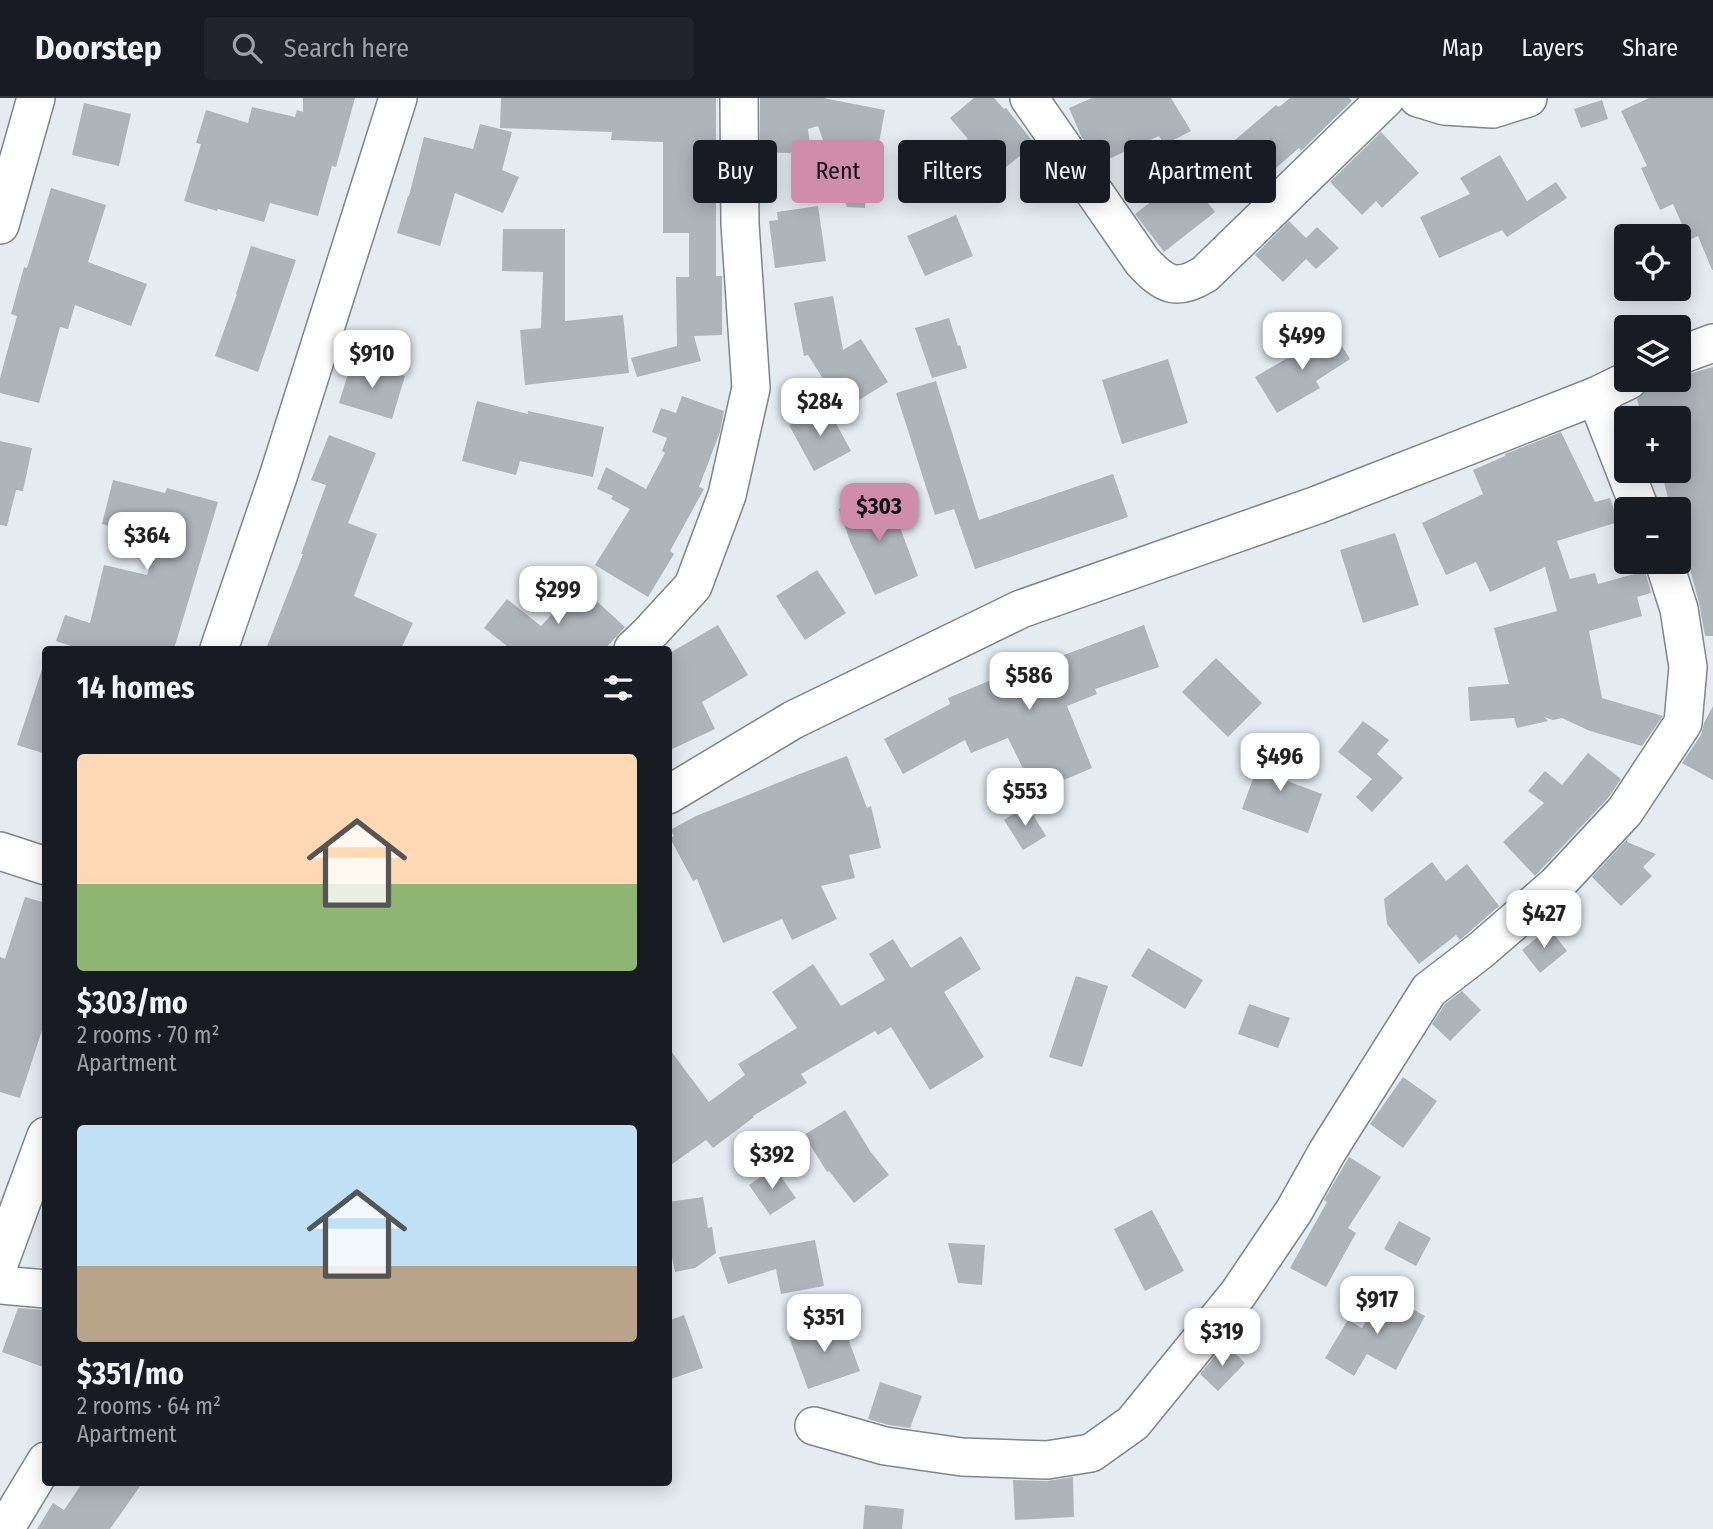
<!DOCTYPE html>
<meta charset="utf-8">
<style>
:root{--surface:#171b24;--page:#20242c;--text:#f1f3f6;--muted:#9ea1a6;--line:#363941;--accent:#cf8da9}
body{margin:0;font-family:"Fira Sans Condensed",sans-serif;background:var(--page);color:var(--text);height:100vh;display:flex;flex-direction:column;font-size:26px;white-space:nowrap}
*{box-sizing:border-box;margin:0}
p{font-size:23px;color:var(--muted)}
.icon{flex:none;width:38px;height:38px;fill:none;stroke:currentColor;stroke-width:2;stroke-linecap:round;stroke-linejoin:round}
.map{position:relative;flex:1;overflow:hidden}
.sheet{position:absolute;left:42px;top:548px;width:630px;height:840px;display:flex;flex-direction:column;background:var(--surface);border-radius:7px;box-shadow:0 4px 18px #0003}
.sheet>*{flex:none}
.hud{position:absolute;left:693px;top:42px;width:665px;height:63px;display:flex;gap:14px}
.tools{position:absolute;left:1614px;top:126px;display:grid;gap:14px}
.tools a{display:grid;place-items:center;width:77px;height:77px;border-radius:7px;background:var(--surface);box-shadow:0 4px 18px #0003;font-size:35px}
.price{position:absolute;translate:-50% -60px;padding:0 16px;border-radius:14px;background:#fff;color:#222;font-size:23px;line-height:46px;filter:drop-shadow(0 2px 4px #0008)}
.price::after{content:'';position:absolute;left:50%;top:42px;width:21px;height:16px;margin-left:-10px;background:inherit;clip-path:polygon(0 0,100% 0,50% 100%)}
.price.on{background:var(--accent);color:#111}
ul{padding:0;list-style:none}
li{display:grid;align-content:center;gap:14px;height:371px;padding:0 35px}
li span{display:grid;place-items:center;height:217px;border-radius:7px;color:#555}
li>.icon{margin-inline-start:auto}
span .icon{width:126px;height:126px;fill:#fffc;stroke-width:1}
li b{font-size:30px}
h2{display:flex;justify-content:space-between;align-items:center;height:84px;padding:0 35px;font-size:30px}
.tag{padding:0 24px;border-radius:7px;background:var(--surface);box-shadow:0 4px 18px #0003;font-size:24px;line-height:63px}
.tag.on{background:var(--accent);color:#111}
header{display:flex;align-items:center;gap:42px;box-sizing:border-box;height:98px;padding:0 35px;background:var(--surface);border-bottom:2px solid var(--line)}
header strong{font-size:33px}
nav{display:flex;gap:38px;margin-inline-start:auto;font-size:24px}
.search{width:490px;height:63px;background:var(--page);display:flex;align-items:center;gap:18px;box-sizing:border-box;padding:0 24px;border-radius:7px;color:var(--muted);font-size:26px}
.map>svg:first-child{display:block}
.building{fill:#adb4ba}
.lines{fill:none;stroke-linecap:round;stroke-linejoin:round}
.minor-casing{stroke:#7f858b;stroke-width:40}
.minor{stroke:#fff;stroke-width:37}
</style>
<header>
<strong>Doorstep</strong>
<div class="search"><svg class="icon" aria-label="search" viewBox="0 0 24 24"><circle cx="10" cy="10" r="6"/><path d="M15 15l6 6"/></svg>Search here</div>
<nav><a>Map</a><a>Layers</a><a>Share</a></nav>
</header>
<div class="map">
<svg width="1713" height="1431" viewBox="0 0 1713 1431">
<rect width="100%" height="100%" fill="#e4ebf1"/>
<!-- building -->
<g class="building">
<path d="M303,0H355L336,69L332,68L318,118L270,105L264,124L218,111L217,113L184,103L201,46L196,45L206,12L248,25L252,9L295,19L297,12L303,14Z"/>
<path d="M501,0H716V178H722V237L694,238L701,263L637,279L631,260L677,248L676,179H689V135H663V44L611,42L612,34L500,30Z"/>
<path d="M760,0H823L885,12L877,56L867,54L865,110L847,109L818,28L808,31L811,56L760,54Z"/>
<path d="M974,0H994L1004,11L1006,10L1035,46L1001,73L996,67L948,96L929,64L968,41L950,20Z"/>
<path d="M1092,0H1171L1191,33L1164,47L1159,38L1100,65L1081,38L1069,10Z"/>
<path d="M1290,0H1349L1352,3L1301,53L1299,50L1261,83L1229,47L1276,7L1279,9Z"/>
<path d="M1649,0H1713V172H1712L1698,138L1689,142L1673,106L1660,112L1641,70L1647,68L1621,13Z"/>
<path d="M1602,2L1608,21L1581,30L1574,11Z"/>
<path d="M84,5L131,16L119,68L72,57Z"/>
<path d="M480,26L512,34L502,72L519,79L503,115L455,95L440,148L397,135L408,98H409L424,39L473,51Z"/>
<path d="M1381,34L1419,75L1382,110L1376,103L1362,117L1330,84Z"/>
<path d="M1500,57L1527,103L1556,84L1567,100L1507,139L1502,132L1439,160L1420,119L1470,96L1460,80Z"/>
<path d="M1186,77L1215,114L1164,154L1135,116Z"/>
<path d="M51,90L106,107L88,164L147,186L131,228L75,207L68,231L60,229L39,305L0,295V280L17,218L11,216L24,169L27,170Z"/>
<path d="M818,108L826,163L775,170L769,123L778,122L777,114Z"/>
<path d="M956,117L973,158L925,178L907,138Z"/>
<path d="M1289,123L1306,140L1317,129L1339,150L1316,171L1306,161L1283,184L1255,157Z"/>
<path d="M503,131H565V223L623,217L629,275L525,287L520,232L541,230L543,174L502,173Z"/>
<path d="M251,148L296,162L258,274L215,258L237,196H236Z"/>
<path d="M833,198L843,252L861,241L888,284L843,312L808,257L804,258L794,205Z"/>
<path d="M949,220L958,248L960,247L967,270L932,280L915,230Z"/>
<path d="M1333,234L1350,261L1316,283L1320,290L1277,315L1255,279L1298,254L1299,255Z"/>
<path d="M1168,261L1188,325L1122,346L1102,282Z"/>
<path d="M352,263L405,278L392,321L339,305Z"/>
<path d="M1713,269V538H1705L1699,505L1685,452L1682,453L1678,438V411H1671L1661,373H1678V320H1642L1637,301L1647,292L1691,283L1689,276Z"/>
<path d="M936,283L979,422L1113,376L1128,419L975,471L954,411L935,417L896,295Z"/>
<path d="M682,298L724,313L720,334L699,389L704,391L670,453L674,456L648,499L595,467L630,411L611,401L613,398L597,391L606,369L646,391L665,355L662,353L667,340L652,334L661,310L676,315Z"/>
<path d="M477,303L528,316V313L604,329L593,379L520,363L516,377L462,363Z"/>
<path d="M826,307L851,353L814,373L789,327Z"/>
<path d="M1561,334L1595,404L1610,400L1618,424L1557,443L1570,481L1595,475L1598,486L1645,473L1649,487L1651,495L1637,499L1642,518L1589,533L1602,600L1663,618L1642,648L1590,633L1562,620L1553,622L1544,619L1548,623L1517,630L1514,620L1470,623L1468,589L1509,586L1494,530L1557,513L1545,469L1490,494L1476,464L1446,477L1422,425L1483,396L1473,372L1505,358V356Z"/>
<path d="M329,337L376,355L348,425L377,436L354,498L413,525L401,551H266L303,456H301L326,387L311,382Z"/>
<path d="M0,343L32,350L23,393L16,392L7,428L0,427Z"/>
<path d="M113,382L165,395L167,390L218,404L174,551H80L56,543L65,517L90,525L104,467L147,477L158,440L102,426Z"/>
<path d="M887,394L918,478L875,497L850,443L839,411Z"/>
<path d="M1395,435L1419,507L1363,525L1340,452Z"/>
<path d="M817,472L846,515L805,542L776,498Z"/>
<path d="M579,487L625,529L605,551H511L484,530L507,501L541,528Z"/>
<path d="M718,527L748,577L702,604L715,631L668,653V556Z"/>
<path d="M1144,527L1159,569L1095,591L1097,596L1067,608L1092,670L1059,684L1064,696L1041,707L1008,640L971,655L965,642L903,676L884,641L950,606L948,600L996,580L997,582Z"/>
<path d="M1216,560L1262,605L1228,639L1182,594Z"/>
<path d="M42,571L46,572V656L17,647Z"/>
<path d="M1713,608V682L1682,665L1701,637L1704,625Z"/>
<path d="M1363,623L1389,642L1377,656L1403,680L1372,714L1356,699L1372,681L1338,654Z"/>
<path d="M1273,643L1279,644L1283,648L1284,654L1279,680L1322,696L1308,735L1242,711L1262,656L1264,645Z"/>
<path d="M1588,655L1621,681L1608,700L1535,778L1503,744L1544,705L1528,693L1545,673L1562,687Z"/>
<path d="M847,658L867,710L871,708L881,750L849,757L855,780L821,788L837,821L792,842L782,821L723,845L697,781L693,783L670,740L674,738L670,732L696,718L797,677Z"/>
<path d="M1027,707L1046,738L1023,752L1004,722Z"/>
<path d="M1628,740L1627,744L1656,756L1643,769L1652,778L1621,808L1592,779Z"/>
<path d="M1432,764L1446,783L1467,766L1499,808L1460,842L1456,837L1419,866L1387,826L1384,801Z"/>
<path d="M25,799L46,805V920L20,1000L0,994V859L5,861Z"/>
<path d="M1549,830L1567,853L1540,875L1522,852Z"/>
<path d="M961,838L981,871L944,894L984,959L930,992L891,929L878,937L875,933L801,976L807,985L753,1018L754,1019L713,1050L706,1042L668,1069V949L709,1004L745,977L738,966L797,930L772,894L813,866L841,908L885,882L869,856L893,841L911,870Z"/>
<path d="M1148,850L1203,882L1185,911L1131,878Z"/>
<path d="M1076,878L1108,888L1082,969L1049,959Z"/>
<path d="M1462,893L1481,912L1450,943L1432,926L1445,906Z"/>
<path d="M1249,906L1290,920L1278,950L1238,936Z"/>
<path d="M1403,979L1437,1003L1403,1050L1370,1026Z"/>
<path d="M845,1012L870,1053L889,1077L854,1105L829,1073L827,1074L804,1037Z"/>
<path d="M1349,1059L1381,1079L1348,1130L1356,1135L1326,1189L1290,1170L1327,1104L1324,1102Z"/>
<path d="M774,1069L796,1100L770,1117L749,1087Z"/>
<path d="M703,1099L708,1130L712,1129L716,1155L695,1170L675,1174L668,1139V1104Z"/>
<path d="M1152,1112L1184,1173L1145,1193L1114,1131Z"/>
<path d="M1399,1123L1431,1140L1416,1168L1384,1151Z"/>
<path d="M815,1142L824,1188L781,1196L776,1171L728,1186L719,1159Z"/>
<path d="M948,1145L985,1147L982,1187L958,1185Z"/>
<path d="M1382,1194L1425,1218L1396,1272L1367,1256L1354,1278L1325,1260L1348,1222L1362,1230Z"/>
<path d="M18,1210L46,1212V1270L2,1254Z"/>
<path d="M684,1217L703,1270L668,1282V1223Z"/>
<path d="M841,1221L860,1273L808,1291L789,1239Z"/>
<path d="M1225,1246L1245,1265L1218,1293L1200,1276Z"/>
<path d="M880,1284L922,1298L910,1330L889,1327L868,1321Z"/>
<path d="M1073,1379L1074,1419L1015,1422L1013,1382L1047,1383Z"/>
<path d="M83,1384H143L110,1431H37L53,1405L64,1412Z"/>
<path d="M865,1407L904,1411L902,1431H863Z"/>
</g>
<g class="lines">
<!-- minor casing -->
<g class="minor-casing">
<g id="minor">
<path d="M1029,0L1142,163C1164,187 1176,194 1205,176L1386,0"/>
<path d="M1418,0L1444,8L1493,11L1528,0"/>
<path d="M0,127L36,0"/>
<path d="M1678,258L1713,245"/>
<path d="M1596,298L1640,411"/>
<path d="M219,551L278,379L398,0"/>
<path d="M633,551L647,538L693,488L727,397L751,290L740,126L739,0"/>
<path d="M668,697L793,622L1021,511L1317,407L1596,298L1629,282"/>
<path d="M0,753L46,768"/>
<path d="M0,1163L46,1038"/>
<path d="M0,1187L46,1191"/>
<path d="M814,1328L885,1348L962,1359L1047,1362L1091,1355L1133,1325L1238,1196L1294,1113L1327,1054L1429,892L1481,852L1557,786L1625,713L1683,625L1688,569L1679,511L1664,464"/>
<path d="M5,1431L46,1363"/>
</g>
</g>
<!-- minor -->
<use href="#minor" class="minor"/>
</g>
</svg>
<div class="tools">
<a><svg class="icon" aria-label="locate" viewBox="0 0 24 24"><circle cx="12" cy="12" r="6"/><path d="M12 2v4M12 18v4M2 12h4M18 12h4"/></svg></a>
<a><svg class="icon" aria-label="layers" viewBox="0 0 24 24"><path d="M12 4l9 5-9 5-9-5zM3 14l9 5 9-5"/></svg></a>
<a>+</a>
<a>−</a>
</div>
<b class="price" style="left:1302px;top:274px">$499</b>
<b class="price" style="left:372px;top:292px">$910</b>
<b class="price" style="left:820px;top:340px">$284</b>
<b class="price on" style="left:879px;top:445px">$303</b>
<b class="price" style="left:147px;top:474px">$364</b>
<b class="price" style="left:558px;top:528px">$299</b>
<b class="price" style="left:1029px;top:614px">$586</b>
<b class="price" style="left:1280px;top:695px">$496</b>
<b class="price" style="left:1025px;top:730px">$553</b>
<b class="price" style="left:1544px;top:852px">$427</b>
<b class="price" style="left:772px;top:1093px">$392</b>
<b class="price" style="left:1377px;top:1238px">$917</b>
<b class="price" style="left:824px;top:1256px">$351</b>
<b class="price" style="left:1222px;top:1270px">$319</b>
<div class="hud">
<a class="tag">Buy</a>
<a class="tag on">Rent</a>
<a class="tag">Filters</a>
<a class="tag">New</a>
<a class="tag">Apartment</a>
</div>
<section class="sheet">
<h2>14 homes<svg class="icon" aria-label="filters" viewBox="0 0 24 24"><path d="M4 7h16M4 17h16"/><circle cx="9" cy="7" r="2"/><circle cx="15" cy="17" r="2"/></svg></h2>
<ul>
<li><span style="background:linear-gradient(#ffd9b3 60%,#8fb573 0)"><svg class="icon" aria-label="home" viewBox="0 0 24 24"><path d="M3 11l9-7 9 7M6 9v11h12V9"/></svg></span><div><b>$303/mo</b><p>2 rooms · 70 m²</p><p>Apartment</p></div></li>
<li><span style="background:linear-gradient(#bfe0f5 65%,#b9a48a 0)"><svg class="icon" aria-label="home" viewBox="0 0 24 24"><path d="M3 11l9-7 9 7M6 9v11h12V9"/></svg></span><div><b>$351/mo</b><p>2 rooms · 64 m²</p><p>Apartment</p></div></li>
</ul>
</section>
</div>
